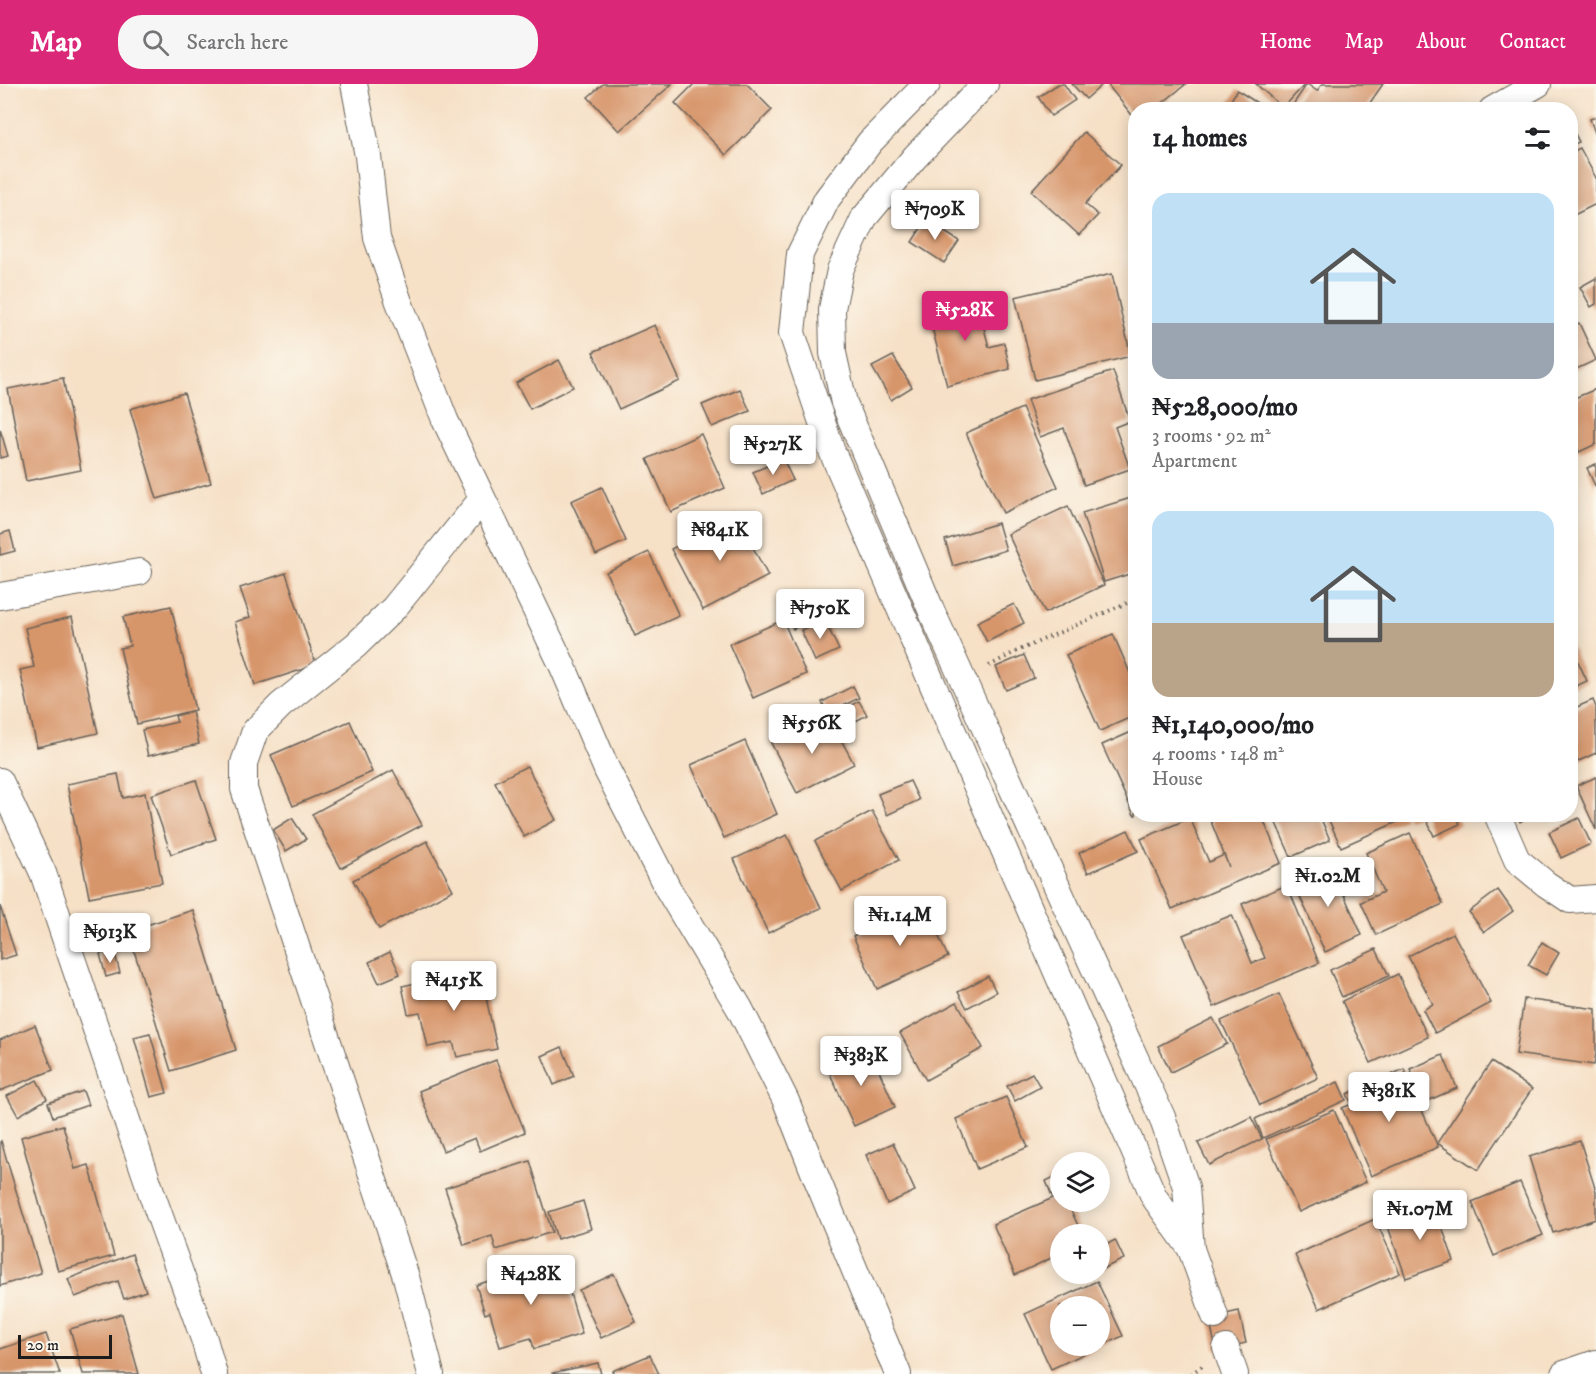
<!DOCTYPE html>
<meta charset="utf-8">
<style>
:root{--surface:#fff;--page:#f6f6f6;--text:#202124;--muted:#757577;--accent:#db2777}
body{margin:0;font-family:"IM FELL DW Pica",serif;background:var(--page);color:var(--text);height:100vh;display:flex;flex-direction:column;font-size:22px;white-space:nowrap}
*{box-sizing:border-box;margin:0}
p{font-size:20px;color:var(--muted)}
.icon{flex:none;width:33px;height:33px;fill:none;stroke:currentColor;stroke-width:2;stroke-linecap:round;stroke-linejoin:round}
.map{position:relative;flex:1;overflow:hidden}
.sheet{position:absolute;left:1128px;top:18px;width:450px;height:720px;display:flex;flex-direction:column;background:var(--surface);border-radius:24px;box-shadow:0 3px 15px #0003}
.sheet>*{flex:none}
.tools{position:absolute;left:1050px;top:1068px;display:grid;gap:12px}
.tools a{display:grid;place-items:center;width:60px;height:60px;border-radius:50%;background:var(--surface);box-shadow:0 3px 15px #0003;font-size:30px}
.scale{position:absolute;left:18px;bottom:15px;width:94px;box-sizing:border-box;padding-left:6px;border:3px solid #1c1c1c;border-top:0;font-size:16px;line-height:21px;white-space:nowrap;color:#1c1c1c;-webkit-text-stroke:4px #fbf7ec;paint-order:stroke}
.price{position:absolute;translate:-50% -51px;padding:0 14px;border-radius:6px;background:#fff;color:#222;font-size:20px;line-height:39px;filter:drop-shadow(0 2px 3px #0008)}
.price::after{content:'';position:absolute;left:50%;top:36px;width:18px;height:14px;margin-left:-9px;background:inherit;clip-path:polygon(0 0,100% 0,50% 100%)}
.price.active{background:var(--accent);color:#fff}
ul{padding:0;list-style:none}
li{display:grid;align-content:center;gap:12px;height:318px;padding:0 24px}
li span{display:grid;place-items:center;height:186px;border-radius:18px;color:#555}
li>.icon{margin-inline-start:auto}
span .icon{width:108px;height:108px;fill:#fffc;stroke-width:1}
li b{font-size:26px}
h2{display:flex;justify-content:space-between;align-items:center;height:72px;padding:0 24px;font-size:26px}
header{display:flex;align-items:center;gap:36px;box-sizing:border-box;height:84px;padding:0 30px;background:var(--accent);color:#fff}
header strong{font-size:28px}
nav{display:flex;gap:33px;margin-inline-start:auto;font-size:21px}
.search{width:420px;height:54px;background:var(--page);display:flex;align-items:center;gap:15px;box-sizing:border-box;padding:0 21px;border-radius:24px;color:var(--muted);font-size:22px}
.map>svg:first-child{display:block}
.building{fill:#d7956a;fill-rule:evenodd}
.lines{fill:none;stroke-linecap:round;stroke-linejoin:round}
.street-casing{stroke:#686158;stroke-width:28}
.path{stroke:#686158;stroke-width:4;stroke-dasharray:1.5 4.5;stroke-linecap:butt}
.street{stroke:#fff;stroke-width:26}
</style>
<header>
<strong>Map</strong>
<div class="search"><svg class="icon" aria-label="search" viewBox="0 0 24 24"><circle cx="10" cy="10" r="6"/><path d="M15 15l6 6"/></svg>Search here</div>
<nav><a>Home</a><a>Map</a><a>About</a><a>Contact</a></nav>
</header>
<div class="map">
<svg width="1596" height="1290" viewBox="0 0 1596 1290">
<rect width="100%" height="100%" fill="#fbf7ec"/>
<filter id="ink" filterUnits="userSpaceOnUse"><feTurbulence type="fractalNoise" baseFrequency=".0167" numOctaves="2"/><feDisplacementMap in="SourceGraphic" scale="12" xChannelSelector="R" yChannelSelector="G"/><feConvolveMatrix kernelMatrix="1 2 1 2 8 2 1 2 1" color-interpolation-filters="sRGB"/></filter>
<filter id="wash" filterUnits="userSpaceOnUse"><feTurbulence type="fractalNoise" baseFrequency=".008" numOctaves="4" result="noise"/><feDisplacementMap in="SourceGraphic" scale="24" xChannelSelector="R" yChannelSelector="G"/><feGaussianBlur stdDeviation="1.35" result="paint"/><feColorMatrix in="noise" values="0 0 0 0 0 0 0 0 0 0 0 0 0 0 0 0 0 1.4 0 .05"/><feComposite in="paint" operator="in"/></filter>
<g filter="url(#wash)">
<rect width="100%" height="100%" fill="#f6e0c6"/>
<g id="blocks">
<!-- building -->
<g class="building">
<path d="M603,0H672L619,47L588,13Z"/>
<path d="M694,0H747L772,26L726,71L675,19Z"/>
<path d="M1058,0H1064L1075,16L1051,32L1038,13Z"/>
<path d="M1072,0H1103L1086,15Z"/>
<path d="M1107,0H1186L1160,21L1164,26H1136V36Z"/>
<path d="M1256,0H1305L1283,24Z"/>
<path d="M1307,0L1317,7L1322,0H1383L1365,26H1291L1290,25Z"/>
<path d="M1237,6L1268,26H1225Z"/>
<path d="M1596,33V52L1590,35Z"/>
<path d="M1570,40L1579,58L1570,62Z"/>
<path d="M1084,48L1121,81L1085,120L1098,131L1079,151L1031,107Z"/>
<path d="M1580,64L1596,94V120L1570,133V69Z"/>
<path d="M926,136L959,157L944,179L912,158Z"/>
<path d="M1112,190L1131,272L1035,296L1015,213Z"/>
<path d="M1596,194V220L1591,223L1580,203Z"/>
<path d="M975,211L989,263L1004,259L1010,285L947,302L927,224Z"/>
<path d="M1579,239L1596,276L1570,288V243Z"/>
<path d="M655,241L680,297L619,325L593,268Z"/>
<path d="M893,272L912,303L891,316L872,283Z"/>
<path d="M559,276L573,303L530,325L516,299Z"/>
<path d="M1113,287L1130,337L1115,343L1130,385L1084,401L1064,344L1040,353L1027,316Z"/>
<path d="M63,294L81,386L26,397L8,305Z"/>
<path d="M740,305L750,327L712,343L702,321Z"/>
<path d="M1596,305V360L1579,368L1570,348V316Z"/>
<path d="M184,309L211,399L157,415L130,325Z"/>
<path d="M1022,324L1058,403L1003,429L966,349Z"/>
<path d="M0,345L8,372L0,374Z"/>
<path d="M701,350L725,404L671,428L647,375Z"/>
<path d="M783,375L793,396L763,410L753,388Z"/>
<path d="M1596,380V404L1587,384Z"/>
<path d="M602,403L626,457L596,471L571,417Z"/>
<path d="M1131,414L1136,429V488L1104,498L1082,429Z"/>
<path d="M1068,422L1104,501L1045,529L1008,450Z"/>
<path d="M736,431L768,492L703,526L671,465Z"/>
<path d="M998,439L1006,466L953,482L945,456Z"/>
<path d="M10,447L15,467L0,471V450Z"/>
<path d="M649,468L679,532L635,552L606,488Z"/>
<path d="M286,489L316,581L255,601L235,538L250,533L240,504Z"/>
<path d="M816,512L824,531L793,545L784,526Z"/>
<path d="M1014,520L1024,539L987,558L977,538Z"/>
<path d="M171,522L195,626L137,640L120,564L130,562L123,533Z"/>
<path d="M72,533L98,649L37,663L20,586L34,583L25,544Z"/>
<path d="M824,535L839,566L815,577L801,546Z"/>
<path d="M783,536L806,590L753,614L729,560Z"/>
<path d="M1113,550L1131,591L1136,589V631L1100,647L1066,571Z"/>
<path d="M1570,560L1587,597L1570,605Z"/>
<path d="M1024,571L1034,594L1006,606L996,583Z"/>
<path d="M853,602L859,614L828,629L822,618Z"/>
<path d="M1593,616L1596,623V669L1570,681V626Z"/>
<path d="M859,617L867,631L834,649L826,634Z"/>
<path d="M192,627L199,660L148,672L142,646L177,638L175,632Z"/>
<path d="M823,633L834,654L839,652L854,680L797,709L771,659Z"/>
<path d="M350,637L372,688L293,722L271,671Z"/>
<path d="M1136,646V731H1134L1102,661Z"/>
<path d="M745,657L777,730L724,754L691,681Z"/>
<path d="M527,682L556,736L524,753L495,698Z"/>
<path d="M393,686L422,741L341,784L312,730Z"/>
<path d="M118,690L123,714L145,709L162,799L89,813L67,700Z"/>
<path d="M1596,693V746L1576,702Z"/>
<path d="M196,696L216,755L171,770L151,711Z"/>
<path d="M910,697L919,716L887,731L878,710Z"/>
<path d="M872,727L899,776L842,807L815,757Z"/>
<path d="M1208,730H1261L1281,779L1172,825L1141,755L1190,734L1209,778L1224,771L1229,783Z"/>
<path d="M1272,730H1319L1330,756L1291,773Z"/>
<path d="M1336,730H1402L1404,735L1341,763L1328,734Z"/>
<path d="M1405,730H1421V731L1407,735Z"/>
<path d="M1429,730H1455L1460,740L1434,752L1425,732Z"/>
<path d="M1517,730H1533L1520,738Z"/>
<path d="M292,734L306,755L286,767L273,746Z"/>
<path d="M1579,734L1591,760L1561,774L1549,748Z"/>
<path d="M1128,746L1138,767L1088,789L1079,769Z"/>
<path d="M1410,749L1443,820L1376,851L1361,818L1383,808L1366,769Z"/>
<path d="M787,751L821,824L768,849L734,775Z"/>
<path d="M427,757L453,806L379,845L353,796Z"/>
<path d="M1330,780L1362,851L1325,868L1293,797Z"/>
<path d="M1287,801L1319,879L1214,923L1183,851L1232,831L1252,879L1265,874L1242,820Z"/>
<path d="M1498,806L1513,827L1484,848L1469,828Z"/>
<path d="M924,820L948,873L877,905L853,852Z"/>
<path d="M0,822L16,871L0,876Z"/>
<path d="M193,826L236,966L171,987L128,847Z"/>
<path d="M1453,849L1491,919L1435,949L1423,926L1433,920L1408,872Z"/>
<path d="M1542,858L1559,869L1546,891L1528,881Z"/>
<path d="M1376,865L1389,892L1342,913L1330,886Z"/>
<path d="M114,866L120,889L106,893L100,870Z"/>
<path d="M390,868L400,890L379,899L369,878Z"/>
<path d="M480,885L497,965L457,973L453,958L428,963L420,928L408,930L402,902Z"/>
<path d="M1398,890L1428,953L1371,979L1342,917Z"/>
<path d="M988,892L996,908L967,924L958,908Z"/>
<path d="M1279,910L1318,994L1260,1021L1221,937Z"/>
<path d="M1524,915L1596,925V969L1594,981L1516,970Z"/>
<path d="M957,918L983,964L926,996L900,949Z"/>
<path d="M1213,934L1227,960L1171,988L1158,962Z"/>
<path d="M35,941L53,986L0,1007V956Z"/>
<path d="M150,949L167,1009L151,1013L134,953Z"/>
<path d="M562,963L574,992L554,1001L542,972Z"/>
<path d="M869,964L895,1023L854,1042L827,983Z"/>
<path d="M1443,971L1457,1004L1425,1018L1410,985Z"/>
<path d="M496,976L525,1048L480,1067L475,1054L443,1067L419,1007Z"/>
<path d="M1491,978L1532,1005L1478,1086L1437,1059Z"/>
<path d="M1404,985L1438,1063L1371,1092L1342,1024L1352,1020L1347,1010Z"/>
<path d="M1032,989L1040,1003L1015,1017L1007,1002Z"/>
<path d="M37,996L47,1015L18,1032L7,1012Z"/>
<path d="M1338,998L1346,1016L1263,1054L1255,1035Z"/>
<path d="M83,1007L88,1021L53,1033L48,1019Z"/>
<path d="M1006,1013L1028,1063L977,1085L956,1035Z"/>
<path d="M1334,1026L1366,1098L1299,1128L1266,1055Z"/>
<path d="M1251,1033L1262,1055L1209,1081L1198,1059Z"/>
<path d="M63,1041L75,1085L89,1081L114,1172L58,1187L21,1053Z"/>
<path d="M1,1057L41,1189L0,1202V1058Z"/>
<path d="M1580,1057L1596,1107V1135L1553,1149L1529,1073Z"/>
<path d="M893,1059L915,1107L887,1120L866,1071Z"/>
<path d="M530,1077L552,1148L496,1166L492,1152L464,1161L445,1104Z"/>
<path d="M1060,1090V1109L1052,1112L1046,1097Z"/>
<path d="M1520,1098L1543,1151L1494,1172L1472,1118Z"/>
<path d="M1060,1111V1118H1067L1082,1150H1060V1170L1015,1191L993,1140Z"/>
<path d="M583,1117L591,1145L557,1155L549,1128Z"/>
<path d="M1434,1120L1454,1177L1406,1194L1386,1137Z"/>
<path d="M1375,1135L1400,1189L1319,1225L1295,1171Z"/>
<path d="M1115,1156L1124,1175L1100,1186V1164Z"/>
<path d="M132,1170L146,1207L124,1215L118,1197L75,1213L68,1195Z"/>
<path d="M560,1175L582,1250L534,1265L531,1254L500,1263L490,1228L485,1230L476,1201Z"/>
<path d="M614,1190L636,1238L601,1254L579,1206Z"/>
<path d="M1097,1197L1123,1252L1051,1285L1025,1230ZM1060,1222H1100V1262H1060Z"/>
<path d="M1239,1227L1246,1259L1216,1266L1209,1234Z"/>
<path d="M122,1230L139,1290H83L70,1245Z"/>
<path d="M46,1250L60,1290H0V1265Z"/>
<path d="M650,1271L659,1290H614L612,1287Z"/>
<path d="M598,1279L601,1290H552V1289Z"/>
</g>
</g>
</g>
<g filter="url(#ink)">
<use href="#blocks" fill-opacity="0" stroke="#686158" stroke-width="1.5"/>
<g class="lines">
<!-- street casing -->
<g class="street-casing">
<g id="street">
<path d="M354,0L368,72L377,154L399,218L445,336L563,583L607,686L668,805L740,925L786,1017L814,1088L898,1290"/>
<path d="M927,0L870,58L827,115L800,170L792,249L831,365L1154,1113L1191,1165"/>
<path d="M985,0L915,73L864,134L840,186L832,225L833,269L844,319L932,528L1162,1033L1186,1103L1191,1165L1215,1232"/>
<path d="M1492,26L1538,0"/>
<path d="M0,512L139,488"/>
<path d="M0,697L43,789L155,1119L204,1255L214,1290"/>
<path d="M1497,730L1517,776L1546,800L1570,816L1596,814"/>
<path d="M1226,1264L1235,1290"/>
<path d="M431,1290L406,1193L244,705V679L255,647L281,621L356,561L394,524L482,415"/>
<path d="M1564,1290L1596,1279"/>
</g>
</g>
<!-- path -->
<g class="path">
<path d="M989,582L1015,568L1136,515"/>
<path d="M1191,1290L1202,1282"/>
</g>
<!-- street -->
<use href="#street" class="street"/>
</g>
</g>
</svg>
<div class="tools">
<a><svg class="icon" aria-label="layers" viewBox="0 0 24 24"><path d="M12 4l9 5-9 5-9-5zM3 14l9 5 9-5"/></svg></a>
<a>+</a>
<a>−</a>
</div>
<div class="scale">20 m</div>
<b class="price" style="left:935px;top:157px">₦709K</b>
<b class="price active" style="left:965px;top:258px">₦528K</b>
<b class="price" style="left:773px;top:392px">₦527K</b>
<b class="price" style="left:720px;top:478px">₦841K</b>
<b class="price" style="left:820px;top:556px">₦750K</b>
<b class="price" style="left:812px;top:671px">₦556K</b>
<b class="price" style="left:1328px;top:824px">₦1.02M</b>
<b class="price" style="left:900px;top:863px">₦1.14M</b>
<b class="price" style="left:110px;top:880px">₦913K</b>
<b class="price" style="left:454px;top:928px">₦415K</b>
<b class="price" style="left:861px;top:1003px">₦383K</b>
<b class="price" style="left:1389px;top:1039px">₦381K</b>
<b class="price" style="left:1420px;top:1157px">₦1.07M</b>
<b class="price" style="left:531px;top:1222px">₦428K</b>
<section class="sheet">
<h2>14 homes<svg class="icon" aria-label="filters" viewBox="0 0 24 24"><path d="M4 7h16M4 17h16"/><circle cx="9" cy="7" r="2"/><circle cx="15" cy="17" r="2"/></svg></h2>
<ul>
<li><span style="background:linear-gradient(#bfe0f5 70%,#9aa5b1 0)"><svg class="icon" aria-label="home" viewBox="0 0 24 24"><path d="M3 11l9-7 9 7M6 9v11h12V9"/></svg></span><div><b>₦528,000/mo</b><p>3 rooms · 92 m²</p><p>Apartment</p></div></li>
<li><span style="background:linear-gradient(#bfe0f5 60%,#b9a48a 0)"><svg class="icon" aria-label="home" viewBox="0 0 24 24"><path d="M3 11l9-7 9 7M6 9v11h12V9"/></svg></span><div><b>₦1,140,000/mo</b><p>4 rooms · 148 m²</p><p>House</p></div></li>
</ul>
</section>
</div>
